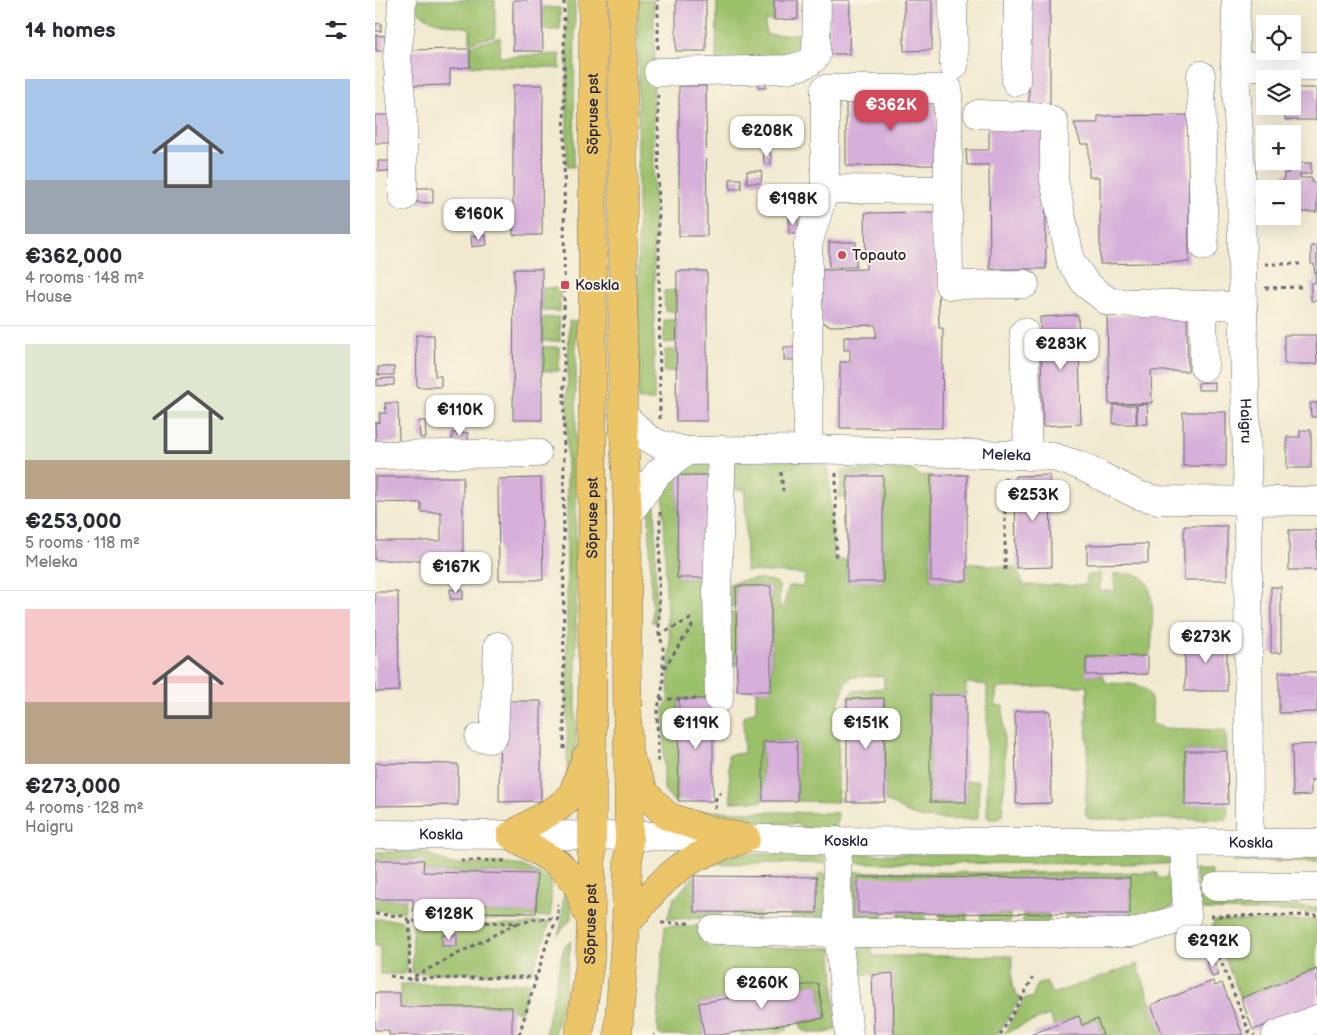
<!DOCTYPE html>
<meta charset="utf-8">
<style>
:root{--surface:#fff;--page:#f7f7f7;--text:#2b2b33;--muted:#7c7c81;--line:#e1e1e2;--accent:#d1495b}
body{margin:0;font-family:"Balsamiq Sans",sans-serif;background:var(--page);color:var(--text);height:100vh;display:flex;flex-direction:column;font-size:19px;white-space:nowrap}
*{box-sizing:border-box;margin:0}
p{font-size:16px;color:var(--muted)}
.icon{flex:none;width:28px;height:28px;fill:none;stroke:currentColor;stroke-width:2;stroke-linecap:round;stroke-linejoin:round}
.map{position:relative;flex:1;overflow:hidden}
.details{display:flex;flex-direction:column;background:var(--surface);width:375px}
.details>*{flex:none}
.tools{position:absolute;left:881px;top:15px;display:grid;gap:10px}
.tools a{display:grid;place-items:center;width:45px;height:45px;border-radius:0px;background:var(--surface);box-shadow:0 5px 20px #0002;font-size:25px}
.price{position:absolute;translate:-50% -42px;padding:0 11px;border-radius:10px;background:#fff;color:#222;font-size:16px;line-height:32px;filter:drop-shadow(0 1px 2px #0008)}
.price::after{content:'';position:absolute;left:50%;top:30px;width:15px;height:11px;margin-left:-8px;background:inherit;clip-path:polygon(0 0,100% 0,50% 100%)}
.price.current{background:var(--accent);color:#fff}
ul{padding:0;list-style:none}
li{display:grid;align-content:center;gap:10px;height:265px;padding:0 25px}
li+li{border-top:1px solid var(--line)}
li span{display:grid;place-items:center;height:155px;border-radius:0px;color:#555}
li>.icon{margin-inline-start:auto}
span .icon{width:90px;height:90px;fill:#fffc;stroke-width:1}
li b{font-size:21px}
h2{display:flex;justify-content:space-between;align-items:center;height:60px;padding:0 25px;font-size:21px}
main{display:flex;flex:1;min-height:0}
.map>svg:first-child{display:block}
.green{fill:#9bc06b;stroke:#5e7153}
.building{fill:#d6afda;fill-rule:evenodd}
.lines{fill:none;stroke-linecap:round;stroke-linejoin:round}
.minor-casing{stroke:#6a686f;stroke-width:29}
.major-casing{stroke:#6a686f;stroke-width:29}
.path{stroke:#6a686f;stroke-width:3;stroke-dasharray:4 4;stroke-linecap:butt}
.minor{stroke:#fff;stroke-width:28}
.major{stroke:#edc569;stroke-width:28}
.poi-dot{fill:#d1495b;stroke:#fcf5e5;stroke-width:2}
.labels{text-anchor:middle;stroke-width:4;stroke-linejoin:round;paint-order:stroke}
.street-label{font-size:15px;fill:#22223b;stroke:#fcf5e5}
.poi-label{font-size:15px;fill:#22223b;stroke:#fcf5e5;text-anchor:start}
</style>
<main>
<section class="details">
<h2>14 homes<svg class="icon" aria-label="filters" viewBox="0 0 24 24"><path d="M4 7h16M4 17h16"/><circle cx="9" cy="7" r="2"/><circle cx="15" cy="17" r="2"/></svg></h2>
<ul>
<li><span style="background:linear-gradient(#a9c7e8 65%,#9aa5b1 0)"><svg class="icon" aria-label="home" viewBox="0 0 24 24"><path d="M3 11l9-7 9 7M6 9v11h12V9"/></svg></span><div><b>€362,000</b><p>4 rooms · 148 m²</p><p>House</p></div></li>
<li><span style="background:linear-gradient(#dfe7d0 75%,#b9a48a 0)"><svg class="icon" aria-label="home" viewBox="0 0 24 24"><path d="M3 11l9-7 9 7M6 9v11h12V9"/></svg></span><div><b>€253,000</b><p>5 rooms · 118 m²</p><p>Meleka</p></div></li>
<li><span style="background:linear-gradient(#f6c9c9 60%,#b9a48a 0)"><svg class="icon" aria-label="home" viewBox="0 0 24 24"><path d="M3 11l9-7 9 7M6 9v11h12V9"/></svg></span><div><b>€273,000</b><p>4 rooms · 128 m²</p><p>Haigru</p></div></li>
</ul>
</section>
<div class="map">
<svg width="942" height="1035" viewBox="0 0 942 1035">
<rect width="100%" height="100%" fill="#fcf5e5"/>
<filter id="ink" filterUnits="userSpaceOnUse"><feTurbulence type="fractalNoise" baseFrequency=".02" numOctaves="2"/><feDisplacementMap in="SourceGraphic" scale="10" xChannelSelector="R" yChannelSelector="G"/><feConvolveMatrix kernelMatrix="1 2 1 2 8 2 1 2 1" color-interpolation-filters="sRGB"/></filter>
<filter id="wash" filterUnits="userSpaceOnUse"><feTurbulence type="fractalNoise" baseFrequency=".0096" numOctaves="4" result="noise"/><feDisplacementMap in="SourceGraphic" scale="20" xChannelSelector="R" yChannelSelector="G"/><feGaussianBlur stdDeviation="1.12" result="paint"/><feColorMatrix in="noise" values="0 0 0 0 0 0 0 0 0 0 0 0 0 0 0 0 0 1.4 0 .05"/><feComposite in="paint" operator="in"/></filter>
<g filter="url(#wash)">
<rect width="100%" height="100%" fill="#f1ead0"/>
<!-- green -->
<g class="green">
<path d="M39,0H120V36L95,43V28C78,25 40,23 39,0Z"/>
<path d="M192,0H200L199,167H192Z"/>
<rect x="263" y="0" width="16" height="400"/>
<path d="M342,0H399V20H390L391,35L424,34L425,56L341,62Z"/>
<path d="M168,7L185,8V30H168Z"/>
<path d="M126,37L125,41V57L185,54V69L167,67L95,66V46Z"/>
<rect x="167" y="288" width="18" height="23"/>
<path d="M301,290L302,312L290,310L289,291Z"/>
<path d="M184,317L185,341H167V318Z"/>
<path d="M289,320H301L302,342L289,343Z"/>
<path d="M194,321H201V731L200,755L192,779V417Z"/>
<rect x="167" y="347" width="17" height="24"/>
<path d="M290,350H301L302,371L289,372Z"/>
<path d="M434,459L439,464L453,465L459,559L472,560V582H508V476H472V497L464,498L467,470H537L545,476L556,475V581H592V563L641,568L649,585H711L712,576L725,573V591H740L739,574C748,574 760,573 767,577C782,586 777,636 776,651L773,656L711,657V675H728L731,683C746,684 772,680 776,700C778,707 777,716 777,724L789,728L848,730L851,732L852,751H810V804H853L852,819H716L712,817L710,812L713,751L711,720L712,686L622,688L620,706H628L630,783L628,795L627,816L624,819H614L612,816V685L591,683V695L555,696V802H591V781H604L603,816L602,819C580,819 555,822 535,814C526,810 519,803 510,802L509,698L472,699L478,691L509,688V676L477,677L471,682L464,701L463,802L422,801L421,741L388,742V801L356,802L353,755L369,753L368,717L381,710V691L396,690V586H361V607H353L354,584C369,579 386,577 401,582L404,586V607H408L414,586H428L430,574L371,571L370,489L361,490L351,482L358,461Z"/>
<path d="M307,464H335L338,475H303L302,578H337L338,699H304L303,801L299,802L289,791V708L293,700L295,638L292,625L288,478Z"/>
<path d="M280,494L281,622H277L274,514L276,504Z"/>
<path d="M352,613H361V665H353Z"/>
<path d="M324,811L463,813L461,832L432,829L421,824L343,822L325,820Z"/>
<path d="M0,852H49L74,864H133L148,866L176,880V916L153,917L148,920L41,919L38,916V911L161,913L162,874L48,872V860H0Z"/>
<path d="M360,854H447L451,859L450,863L332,864Z"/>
<path d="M482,854H791L799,861L797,864L475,863L476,858Z"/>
<path d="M859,854H942V862H858Z"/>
<path d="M819,870H836L837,906L942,907V912L826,910L823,884Z"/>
<path d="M448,872L451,874L453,917H416V913H442V877L443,874Z"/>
<path d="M472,872L782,873V878H792L793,873H799L803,904L768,921L732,922V914H755L483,877V913H508V922L477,920L474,917Z"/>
<path d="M319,876V912H346V918L292,919L299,899Z"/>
<path d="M189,889L195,904L197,917L183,935L187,920Z"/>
<path d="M0,899H31L29,912L0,910Z"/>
<path d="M357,912L385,913V918L357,917Z"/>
<path d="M524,913H550V922L524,921Z"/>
<rect x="565" y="913" width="27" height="9"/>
<rect x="606" y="914" width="29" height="8"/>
<rect x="648" y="914" width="26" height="8"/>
<rect x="690" y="914" width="26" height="8"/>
<path d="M0,919L25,920L32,924V970L30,974H5V946H0Z"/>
<path d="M942,920V969L866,998L837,928L839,921Z"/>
<path d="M156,922H175L157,973H37L38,924L148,925Z"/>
<path d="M290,926H331V947L457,948L461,1029C453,1035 439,1033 428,1031L424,1022L449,1018L443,983L324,1003L329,1035H284L282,1023Z"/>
<path d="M497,940V956H637V986L643,997L646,998L622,1035H519L518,973L476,975C478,956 479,949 497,940Z"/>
<path d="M196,941L189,995L179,1035H170L187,955L190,946Z"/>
<path d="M762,964L788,1035H728L722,1019L707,1025L703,1016L679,1026L674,1015L629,1033L650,998H657L662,984L671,981L677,994Z"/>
<path d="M154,983L146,1012L137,1010V1007H25V984Z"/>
<path d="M412,1024V1030C399,1035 380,1035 366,1035V1032Z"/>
</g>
<g id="blocks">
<!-- building -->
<g class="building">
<path d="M138,0H167L168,51H138Z"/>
<rect x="301" y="0" width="30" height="51"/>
<path d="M399,0H423V19L399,20Z"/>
<path d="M454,0H475L474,54H454Z"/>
<path d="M529,0H557V50L529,51Z"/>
<rect x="654" y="0" width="21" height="110"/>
<path d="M6,23V31H0V24Z"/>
<path d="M1,35L10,36L9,51H1Z"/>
<path d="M84,49H95V67L75,69V85L31,86V50Z"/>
<rect x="383" y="77" width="8" height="11"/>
<path d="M138,85H168L167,235H138Z"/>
<path d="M304,86H331L332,236H304Z"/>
<path d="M918,88H941V120H910V106H918Z"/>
<path d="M471,98H561V165L471,166Z"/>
<path d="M0,115H17L18,143H0Z"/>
<path d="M813,115L814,262L725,264V177H714V144H706L699,123H723V116Z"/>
<path d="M670,127L671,269H615L614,165H592L591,150H614V128Z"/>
<path d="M388,153H396V164H389Z"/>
<path d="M3,161H20L19,172L3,171Z"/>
<path d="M914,163H936V174H925V178H937V183H942V212H918V189H908L909,173H914Z"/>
<path d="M372,171H387L386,183H372Z"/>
<rect x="355" y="179" width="11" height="10"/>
<path d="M41,188H58V203L41,202Z"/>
<path d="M562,212L564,328H568L567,428H465V362H475V350H469V337H501V325L456,326L446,322L445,270L491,269L490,213Z"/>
<rect x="414" y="217" width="9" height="17"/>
<path d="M111,235L112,245L97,247L96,236Z"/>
<rect x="454" y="242" width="27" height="25"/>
<path d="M936,246H942V273H940L939,264H936Z"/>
<path d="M139,269H167V420H138Z"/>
<path d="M302,271H332V421H301Z"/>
<path d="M940,274H942V301H936V283H940Z"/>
<path d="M812,314L813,371H776L777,403L734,404L732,316Z"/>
<path d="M703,315L706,424L668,426L665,317Z"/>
<path d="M41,335H59L60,376H66V387H42Z"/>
<path d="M909,335H941L942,364H909Z"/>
<rect x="409" y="347" width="11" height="13"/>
<rect x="3" y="367" width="16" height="8"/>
<path d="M19,378V385L2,386V379Z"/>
<path d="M840,382V390H823V383Z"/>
<path d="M10,403H23L24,442L1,443L0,423L5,422L4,413H11Z"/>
<path d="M935,403H942V417H936Z"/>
<path d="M772,404L773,424H762V405Z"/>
<rect x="738" y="405" width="23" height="19"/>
<rect x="808" y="412" width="43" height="54"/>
<path d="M44,421H50L51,438H45Z"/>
<path d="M925,430H936V468H912V437H925Z"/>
<rect x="77" y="433" width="16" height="8"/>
<path d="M303,475H338L337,578H302Z"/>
<rect x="556" y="475" width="36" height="106"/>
<path d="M675,475L676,567L641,568L640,476Z"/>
<rect x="472" y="476" width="36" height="106"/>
<path d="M0,477H88V560H0ZM2,502L46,503V512H66V541H2Z"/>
<path d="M166,478L168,580H124L123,479Z"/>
<rect x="809" y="526" width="43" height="54"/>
<rect x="914" y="530" width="28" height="40"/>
<path d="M773,544V563L712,564V545Z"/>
<path d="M361,586H396V691H362Z"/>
<rect x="896" y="587" width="10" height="66"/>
<path d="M75,589L88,590V599H75Z"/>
<path d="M0,592H23L24,691L0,692Z"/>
<rect x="810" y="637" width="42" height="54"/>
<path d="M773,656V674L711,675V657Z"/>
<path d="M904,672H942V712L904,713Z"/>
<rect x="555" y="695" width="36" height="107"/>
<path d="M509,698L510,802H472V699Z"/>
<path d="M304,699H338V801H303Z"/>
<path d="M125,701H166V801L124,802Z"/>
<path d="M640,711H675L676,803L641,804Z"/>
<path d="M422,741V801H388V742Z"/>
<path d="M942,744V780H936V795L918,796L917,745Z"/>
<path d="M810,751H852L853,804L810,805Z"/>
<path d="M0,763L83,764V805L0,806Z"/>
<path d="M0,860H49L48,872L162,874L161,913L38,911V899H0Z"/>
<path d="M319,876L442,877V913L319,912Z"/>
<path d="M483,877L755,878V914L483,913Z"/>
<rect x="67" y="935" width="15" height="11"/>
<path d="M838,959L844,975L837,977L831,962Z"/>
<path d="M942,969V1006L878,1030L866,998Z"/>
<path d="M518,973L519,1035H499L497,975Z"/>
<path d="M838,981L840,986L847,983L868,1035H788L776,1005Z"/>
<path d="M443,983L449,1018L344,1035H329L324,1003Z"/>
<path d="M0,993H25V1007H137V1035H14V1030H0Z"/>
<path d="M704,1016L707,1025L722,1019L728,1035H655Z"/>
</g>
</g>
</g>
<g filter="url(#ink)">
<use href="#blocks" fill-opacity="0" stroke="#6a686f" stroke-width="1"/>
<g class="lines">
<!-- minor casing -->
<g class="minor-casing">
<g id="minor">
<path d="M27,0L26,21L22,57L28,120V197"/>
<path d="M578,0L579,66"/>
<path id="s1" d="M861,0L860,66L866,167L867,265L873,501L874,843"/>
<path d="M860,66H942"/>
<path d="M283,72L412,69C423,66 434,66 441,56L442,0"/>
<path d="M826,75L829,246"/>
<path d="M641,82L643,0"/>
<path d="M603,114L668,117L679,122V180L696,262L711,284L734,302L868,306"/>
<path d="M450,189V89H573V190"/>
<path d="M828,305L829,367"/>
<path d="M649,332L653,456"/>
<path id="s2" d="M248,415L272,438L284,444L312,451L433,449L675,456L704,465L763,495L783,500L942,501"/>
<path d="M433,449V244L450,189L573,190L574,285L650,284"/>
<path d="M0,455L162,453"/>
<path d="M253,515L283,473L312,451"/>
<path d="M344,699L342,590L347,450"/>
<path d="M104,738L115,739L119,736L123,646"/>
<path id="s3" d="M0,834L291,836L464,841L942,843"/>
<path d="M464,841L462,867L463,933L474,1035"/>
<path d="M841,887H942"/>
<path d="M338,930L463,933H756L812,917L809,842"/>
<path d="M901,1035L942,1019"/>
</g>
</g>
<!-- major casing -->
<g class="major-casing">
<g id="major">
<path d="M211,757L197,795L184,807L136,835L184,864L203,886L212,913"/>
<path d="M256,761L270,793L292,816L329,829L371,838"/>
<path d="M251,925C270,900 291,874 320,858C336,850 354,845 371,838"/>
<path id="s4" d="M204,1035L215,962L217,836L218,0"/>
<path d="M243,1035L251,925L254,836L252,671L253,515L248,415V0"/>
</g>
</g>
<!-- path -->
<g class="path">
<path d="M283,49V0"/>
<path d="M283,95L285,419"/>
<path d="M890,264H925"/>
<path d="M890,288L926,287"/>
<path d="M406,472L408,491"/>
<path d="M461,473V558"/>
<path d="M630,478V572"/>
<path d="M284,635L319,617"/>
<path d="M289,668L319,623"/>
<path d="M285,699H321"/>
<path d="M189,749C188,499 190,250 189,0"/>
<path d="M283,762L282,713L288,685V645L284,635L285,512"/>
<path d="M340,809L341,797L346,792"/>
<path d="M86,860L132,861"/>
<path d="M0,914L28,916L35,921L149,923L156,919L182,918"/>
<path d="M835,916L942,915"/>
<path d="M35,921L34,979L142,923"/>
<path d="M286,923H318"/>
<path d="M832,926L875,1034L880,1035"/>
<path d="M15,976L34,979L161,977"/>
<path d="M279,1034V1035"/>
<path d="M144,1035L174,936L183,918V904"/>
<path d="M625,1035L658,978"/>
</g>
<!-- minor -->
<use href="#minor" class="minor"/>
<!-- major -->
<use href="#major" class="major"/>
</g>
</g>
<!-- markers -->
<g class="poi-dot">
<circle cx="467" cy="255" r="5"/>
<rect x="185" y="280" width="10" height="10" rx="2.5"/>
</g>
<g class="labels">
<!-- street labels -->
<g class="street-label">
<text dy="5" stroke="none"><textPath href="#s4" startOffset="922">Sõpruse pst</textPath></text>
<text dy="5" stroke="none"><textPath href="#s1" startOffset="421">Haigru</textPath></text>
<text dy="5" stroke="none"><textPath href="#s2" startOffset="395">Meleka</textPath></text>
<text dy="5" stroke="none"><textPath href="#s4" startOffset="518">Sõpruse pst</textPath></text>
<text dy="5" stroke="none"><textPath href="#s3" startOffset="66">Koskla</textPath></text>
<text dy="5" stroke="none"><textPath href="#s3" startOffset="471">Koskla</textPath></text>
<text dy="5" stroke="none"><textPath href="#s3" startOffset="876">Koskla</textPath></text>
<text dy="5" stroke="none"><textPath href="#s4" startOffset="112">Sõpruse pst</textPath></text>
</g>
<!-- poi labels -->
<g class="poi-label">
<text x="477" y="260">Topauto</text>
<text x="200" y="290">Koskla</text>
</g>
</g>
</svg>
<div class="tools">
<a><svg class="icon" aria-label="locate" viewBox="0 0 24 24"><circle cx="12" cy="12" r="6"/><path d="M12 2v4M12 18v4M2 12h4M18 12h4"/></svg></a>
<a><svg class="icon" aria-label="layers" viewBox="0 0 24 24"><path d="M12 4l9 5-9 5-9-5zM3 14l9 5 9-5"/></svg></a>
<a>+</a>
<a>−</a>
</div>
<b class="price current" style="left:516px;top:132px">€362K</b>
<b class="price" style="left:392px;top:158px">€208K</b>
<b class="price" style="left:418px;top:226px">€198K</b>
<b class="price" style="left:104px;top:241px">€160K</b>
<b class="price" style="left:686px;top:371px">€283K</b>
<b class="price" style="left:85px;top:437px">€110K</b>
<b class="price" style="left:658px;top:522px">€253K</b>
<b class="price" style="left:81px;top:594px">€167K</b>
<b class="price" style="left:831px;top:664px">€273K</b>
<b class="price" style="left:321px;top:750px">€119K</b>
<b class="price" style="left:491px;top:750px">€151K</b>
<b class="price" style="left:74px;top:941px">€128K</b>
<b class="price" style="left:838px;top:968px">€292K</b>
<b class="price" style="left:387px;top:1010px">€260K</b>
</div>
</main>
